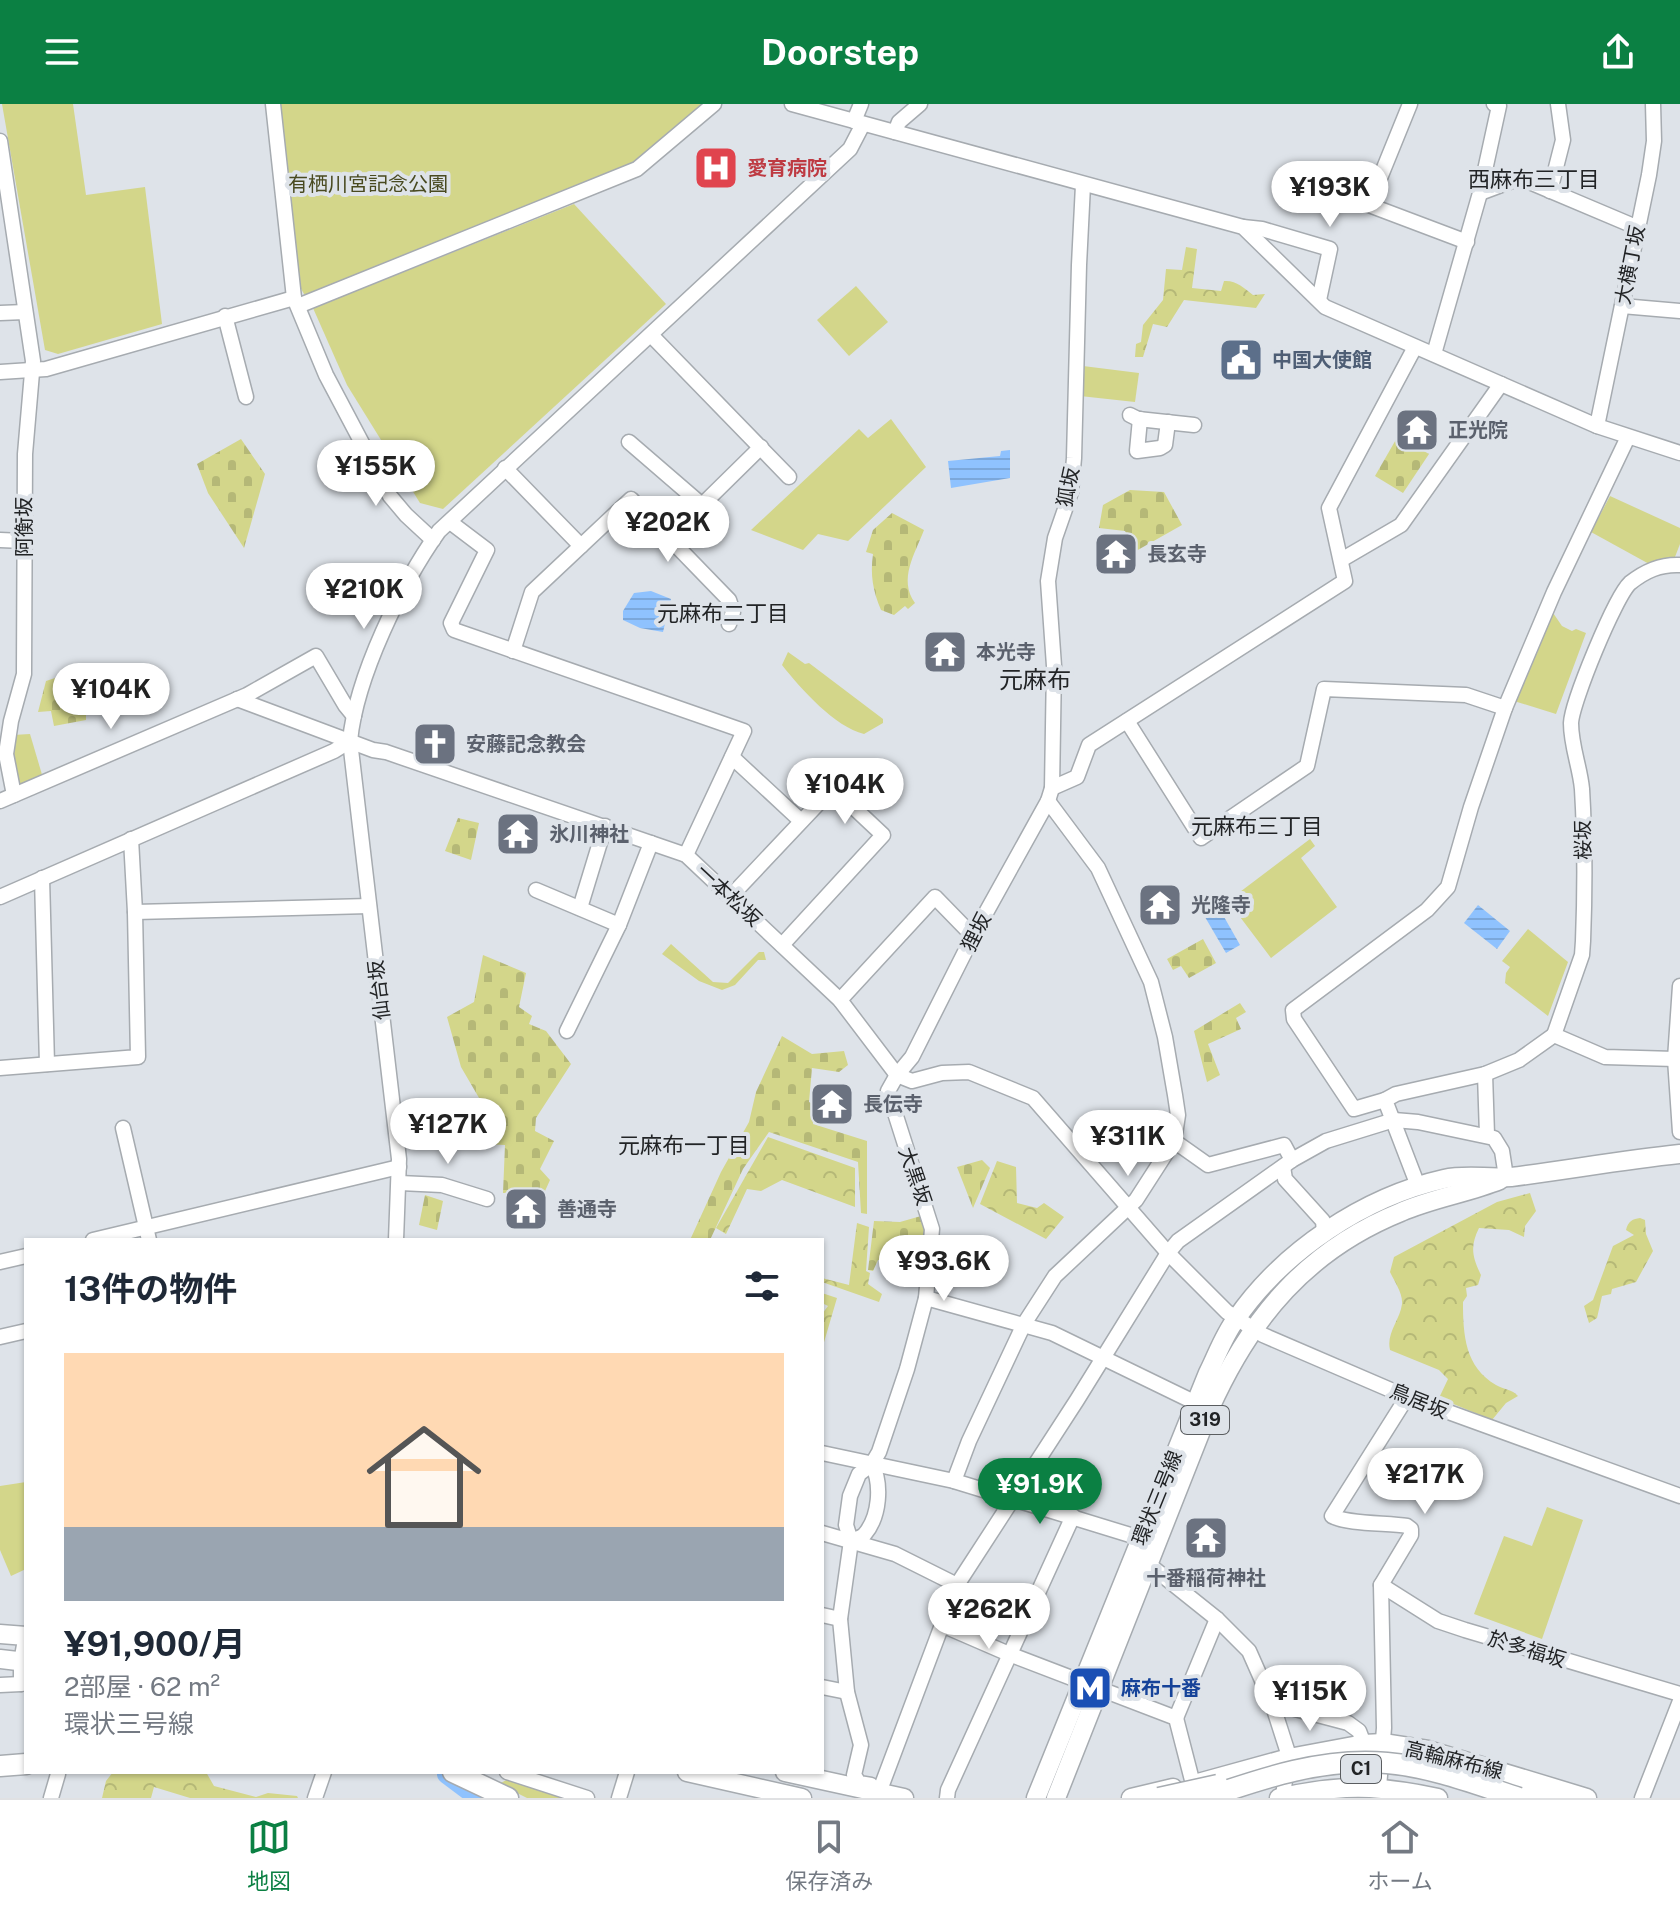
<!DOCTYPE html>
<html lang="ja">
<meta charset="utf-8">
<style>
:root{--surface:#fff;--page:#f2f2f3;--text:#1f2937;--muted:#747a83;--line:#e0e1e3;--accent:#0b8043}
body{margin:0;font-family:"Public Sans","Noto Sans JP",sans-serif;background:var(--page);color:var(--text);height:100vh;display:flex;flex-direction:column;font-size:30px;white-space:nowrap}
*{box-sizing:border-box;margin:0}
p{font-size:26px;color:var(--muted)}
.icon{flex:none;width:44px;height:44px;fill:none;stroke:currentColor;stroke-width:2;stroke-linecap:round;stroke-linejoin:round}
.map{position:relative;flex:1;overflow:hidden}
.panel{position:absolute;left:24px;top:1134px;width:800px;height:536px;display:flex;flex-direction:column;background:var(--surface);border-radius:0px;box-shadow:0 2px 6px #0004}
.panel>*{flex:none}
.price{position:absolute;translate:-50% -68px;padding:0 18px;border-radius:28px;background:#fff;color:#222;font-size:26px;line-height:52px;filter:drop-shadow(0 2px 4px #0008)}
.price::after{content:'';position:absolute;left:50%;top:48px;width:24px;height:18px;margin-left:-12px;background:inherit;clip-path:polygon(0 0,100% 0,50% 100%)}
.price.on{background:var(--accent);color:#fff}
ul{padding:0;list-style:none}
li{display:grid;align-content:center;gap:16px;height:424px;padding:0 40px}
li span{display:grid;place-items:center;height:248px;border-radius:0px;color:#555}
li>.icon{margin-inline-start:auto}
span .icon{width:144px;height:144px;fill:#fffc;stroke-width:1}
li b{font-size:34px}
h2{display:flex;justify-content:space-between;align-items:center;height:96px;padding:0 40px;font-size:34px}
header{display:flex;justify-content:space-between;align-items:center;height:104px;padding:0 40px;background:var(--accent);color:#fff;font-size:36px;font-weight:700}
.dock{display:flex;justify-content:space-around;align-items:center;height:112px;border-top:2px solid var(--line);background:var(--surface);font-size:22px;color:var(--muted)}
.dock a{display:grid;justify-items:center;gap:4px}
.dock .on{color:var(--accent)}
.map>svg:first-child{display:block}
.green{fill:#d3d68a}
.forest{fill:url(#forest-crowns)}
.cemetery{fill:url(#cemetery-stones)}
.water{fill:url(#water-rules)}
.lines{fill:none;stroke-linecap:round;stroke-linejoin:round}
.river{stroke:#8fc2fe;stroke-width:20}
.minor-casing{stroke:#a6abb0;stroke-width:17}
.major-casing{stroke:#a6abb0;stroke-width:21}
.highway-casing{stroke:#a6abb0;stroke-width:23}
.minor{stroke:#fff;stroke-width:14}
.major{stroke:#fff;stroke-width:18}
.highway{stroke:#fff;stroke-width:20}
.highway-bridge-casing{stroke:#a6abb0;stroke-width:23;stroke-linecap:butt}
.highway-bridge{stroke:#fff;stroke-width:20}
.labels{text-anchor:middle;stroke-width:8;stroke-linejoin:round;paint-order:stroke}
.shield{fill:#dee3e9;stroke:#5a5d60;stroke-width:2}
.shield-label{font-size:18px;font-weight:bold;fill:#222426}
.health-label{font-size:20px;font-weight:bold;fill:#be3a42;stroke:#dee3e9;text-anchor:start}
.park-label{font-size:20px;fill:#494a20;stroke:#dee3e9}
.street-label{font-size:20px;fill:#222426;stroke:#dee3e9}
.service-label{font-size:20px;font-weight:bold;fill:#4e5e75;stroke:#dee3e9;text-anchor:start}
.worship-label{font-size:20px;font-weight:bold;fill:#5b616d;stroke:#dee3e9;text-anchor:start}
.transit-label{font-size:20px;font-weight:bold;fill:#164399;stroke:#dee3e9;text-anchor:start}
.neighbourhood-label{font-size:22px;fill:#222426;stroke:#dee3e9}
.quarter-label{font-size:24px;fill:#222426;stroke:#dee3e9}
</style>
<header><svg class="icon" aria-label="menu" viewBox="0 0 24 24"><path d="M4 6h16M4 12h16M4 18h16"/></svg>Doorstep<svg class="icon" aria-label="share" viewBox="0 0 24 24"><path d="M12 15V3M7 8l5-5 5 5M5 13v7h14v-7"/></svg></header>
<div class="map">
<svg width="1680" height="1694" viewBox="0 0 1680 1694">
<defs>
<pattern id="forest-crowns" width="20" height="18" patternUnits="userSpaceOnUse" patternTransform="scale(2)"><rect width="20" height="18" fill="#d3d68a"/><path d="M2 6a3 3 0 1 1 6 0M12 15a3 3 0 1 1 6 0" fill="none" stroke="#b5b877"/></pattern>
<pattern id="cemetery-stones" width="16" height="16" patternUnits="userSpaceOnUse" patternTransform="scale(2)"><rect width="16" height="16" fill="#d3d68a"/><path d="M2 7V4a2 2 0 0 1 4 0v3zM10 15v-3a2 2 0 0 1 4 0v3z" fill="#b5b877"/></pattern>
<pattern id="water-rules" width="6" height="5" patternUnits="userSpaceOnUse" patternTransform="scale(2)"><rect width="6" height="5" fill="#8fc2fe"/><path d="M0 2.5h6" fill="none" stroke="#7ba7da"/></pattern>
</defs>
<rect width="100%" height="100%" fill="#dee3e9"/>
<!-- green -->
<g class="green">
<path d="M2,0H73L86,91L145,83L162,220L58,250L45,246Z"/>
<path d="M278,0H706L650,52L313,192L304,190L300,183Z"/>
<path d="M574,100L666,200L443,405L420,399L347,281L313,204Z"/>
<path d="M856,182L888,218L849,252L817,216Z"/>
<path d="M1083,262L1139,269L1135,298L1080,292Z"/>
<path d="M891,315L926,363L848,437L818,430L803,446L751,426L859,325L868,334Z"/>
<path d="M1610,392L1680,424V440L1673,458L1651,461L1591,428Z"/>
<path d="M1551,506L1562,522L1572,527L1576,525L1586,529L1556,610L1514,597Z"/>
<path d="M788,548L805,560L809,559L883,615V619L864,630C835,623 801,585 782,561Z"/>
<path d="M30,630L43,674L17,685L10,653L13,631Z"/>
<path d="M1310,735L1315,742L1301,754L1337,803L1271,854L1228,797Z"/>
<path d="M1528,825L1568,858L1548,912L1505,879L1506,869L1510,863L1502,857Z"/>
<path d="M671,840L713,878L728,879L759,848H764L766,856H758L735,881L722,886L699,877L662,850Z"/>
<path d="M26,1378V1465L11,1472L0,1446V1382Z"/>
<path d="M1547,1403L1583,1416L1542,1535L1474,1510L1504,1432L1532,1442Z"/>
<path d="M510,1674L567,1694H527L499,1680Z"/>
</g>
<!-- forest -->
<g class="forest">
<path d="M1186,143L1197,145L1192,184L1221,187L1224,177C1236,176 1244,184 1253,191L1265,190L1256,204L1184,196L1167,223L1153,220L1143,253H1135L1136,240L1141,238L1143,221L1163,196L1166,165L1182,166Z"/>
<path d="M768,1033L855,1064V1103L782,1076L761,1087L747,1085L726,1130L716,1124Z"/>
<path d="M997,1057L1016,1063L1017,1099L1037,1104L1044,1099L1064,1113L1046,1135L980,1100Z"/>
<path d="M1530,1089L1536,1107L1525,1122L1524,1133L1509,1126L1479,1124C1470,1142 1472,1153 1481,1171L1478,1181L1466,1184L1467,1192L1463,1198C1463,1231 1465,1263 1496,1281C1504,1286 1512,1285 1518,1292L1506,1299L1492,1316L1439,1294L1448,1275L1439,1266L1390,1246C1386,1229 1400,1216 1402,1200C1403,1189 1394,1177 1390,1168L1394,1153L1497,1098Z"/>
<path d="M1640,1114L1645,1116L1646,1130L1653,1147L1636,1178L1612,1185L1611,1190L1602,1192L1597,1214L1589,1219L1584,1202L1593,1196L1613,1142L1634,1131L1626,1126C1628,1117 1633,1115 1640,1114Z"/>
<path d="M857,1119L869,1123L866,1167L870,1169L868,1180L882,1190L879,1198L822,1178V1174L849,1181Z"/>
<path d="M822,1189L837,1194L822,1245V1210L828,1202L822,1199Z"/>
<path d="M113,1668H206L214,1682L256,1693L268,1689L297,1692L298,1694H190L154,1683L151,1694H102L106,1677Z"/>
</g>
<!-- cemetery -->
<g class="cemetery">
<path d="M1398,332L1429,350L1403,389L1375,372Z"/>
<path d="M241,335L265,370L244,444L208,389L197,360Z"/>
<path d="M1130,386L1164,388L1182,421L1136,447L1125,427L1099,424L1103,401Z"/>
<path d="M892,409L924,426C915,450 898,475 915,499L908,505L905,502L894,511L881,506C873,487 870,471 873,450L866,448L873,426Z"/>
<path d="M67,570L78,607H86V616L54,622L51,607L38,608L46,577Z"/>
<path d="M458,714L479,719L471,756L445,747Z"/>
<path d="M1203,835L1216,859L1189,874L1181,862L1173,866L1167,855Z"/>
<path d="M483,851L526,869L519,903L532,912L529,920L546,927L571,960L536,1014L535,1027L554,1037L540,1065L550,1076L541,1096L527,1088L503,1089L505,1041L459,1039V1012L482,999L461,963L447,913L474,898Z"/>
<path d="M1240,899L1246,908L1236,914L1241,925L1208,940L1220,971L1207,978L1194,927Z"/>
<path d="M782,932L812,950L844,947L848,961L839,968L812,964L809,998L815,1001L813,1020L867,1037V1110L861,1109L858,1058L769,1028L743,1065L710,1136H690L721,1068L749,1018L756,988Z"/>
<path d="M982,1056L990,1064L973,1104L957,1063Z"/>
<path d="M425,1091L443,1097L437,1126L419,1121Z"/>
<path d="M921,1112L926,1134L922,1162L905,1158L898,1149L888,1150L883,1156H878L873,1167L868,1166L874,1117L900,1118Z"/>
</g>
<!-- water -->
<g class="water">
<path d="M1010,346V374L951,384L948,357L1000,352L1001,347Z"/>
<path d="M651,487L671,495L663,528L640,524L623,516V507L634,489Z"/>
<path d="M1478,801L1510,827L1497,845L1464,819Z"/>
<path d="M1219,804L1240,841L1226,849L1205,813Z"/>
</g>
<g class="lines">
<!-- river -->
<path class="river" d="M447,1670L479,1694"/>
<!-- minor casing -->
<g class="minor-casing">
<g id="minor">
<path d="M273,0L294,194L326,271L390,392L406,411L433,436"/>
<path d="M792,0L1243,123L1325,203L1597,322L1680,349"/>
<path d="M1410,0L1369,101L1467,138"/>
<path d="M854,17L861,0"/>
<path d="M895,28L899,18L920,0"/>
<path d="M0,37L33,257L25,350L24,570L11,617L6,650L14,691"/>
<path d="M1550,87L1563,36L1558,0"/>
<path d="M1480,89L1520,74L1636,123"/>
<path d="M1243,123L1262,125L1330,145L1319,196"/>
<path d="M298,202L637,65L714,0"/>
<path d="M1622,202L1680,207"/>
<path d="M0,209L25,208"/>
<path d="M225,212L246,293"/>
<path d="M652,232L789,373"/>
<path d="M1434,250L1480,89L1499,2L1494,0"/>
<path d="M0,268L46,265L294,194"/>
<path d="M1130,311L1138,315L1194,321"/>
<path d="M1140,315L1137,347L1160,344L1165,341L1168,318"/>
<path d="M1597,322L1649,71L1654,37L1653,0"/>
<path d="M629,338L702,401L761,343"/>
<path d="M505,364L581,442"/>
<path d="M450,418L487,446L451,519L454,526L744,627L686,751"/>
<path d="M0,436L23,437"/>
<path d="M1341,456L1401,421L1501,280"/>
<path d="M513,547L532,488L631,395L729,496L733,508L729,520"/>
<path d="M237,595L373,646L386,648L686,751L840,896L897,971L912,977L942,969L969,968L1033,994L1168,1149L1227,1208L1263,1231L1407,1293L1680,1392"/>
<path d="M1127,617L1201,734L1307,662L1324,585L1466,591L1505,604"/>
<path d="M732,653L801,717"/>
<path d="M1052,684L1077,673L1089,641L1345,477L1329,404L1415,243"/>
<path d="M0,697L247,591L316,552L345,601L354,612"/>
<path d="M42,774L47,960"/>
<path d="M536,786L619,821"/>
<path d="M731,792L833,684L883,731L782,841"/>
<path d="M0,793L334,647L350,637"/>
<path d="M580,804L605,722"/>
<path d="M135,808L369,802"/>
<path d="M1680,882L1675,955L1680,1028"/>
<path d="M840,896L935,793L973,832"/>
<path d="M567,927L619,821L651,739"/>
<path d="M1675,955L1605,953L1554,931L1582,851L1583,837C1585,787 1585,735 1582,685C1580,663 1571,642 1571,619C1572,598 1615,493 1630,479C1645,467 1660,460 1680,461"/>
<path d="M0,964L138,953L135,808L131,735"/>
<path d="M1485,970L1487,1031"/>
<path d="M1385,996L1354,1005L1294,915L1293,906L1427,806L1448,783L1471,703L1505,604L1554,488L1628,333"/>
<path d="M123,1024L149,1136"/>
<path d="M1174,1037L1208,1061L1284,1041L1292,1056"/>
<path d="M1283,1063L1285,1075L1323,1117L1324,1128"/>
<path d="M400,1079L442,1081L487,1095"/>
<path d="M1418,1082L1385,996L1396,990L1485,970L1519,956L1554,931"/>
<path d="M93,1136L399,1063"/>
<path d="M396,1136L399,1055L350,637C356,573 402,479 439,427L850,45L863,20"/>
<path d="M0,1158L26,1152"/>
<path d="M926,1194L1052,1229L1196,1299"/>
<path d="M0,1233L26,1227"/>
<path d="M822,1349L954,1377L1140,1434L1147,1459L1217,1515L1249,1547L1272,1599L1288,1649L1283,1694"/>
<path d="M872,1360L879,1348L907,1265L926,1194L932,1125L888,987L897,971L912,953L973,832L1048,697L1052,684L1054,562L1048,477L1055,434L1071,388L1074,354L1079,161L1083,81"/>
<path d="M954,1377L969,1337L1024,1220L1055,1172L1136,1096L1174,1037L1178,1011L1175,991L1165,933L1151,878L1098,764L1048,697"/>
<path d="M822,1429L895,1450L957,1481"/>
<path d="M851,1437C855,1435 860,1434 864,1431C880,1413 882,1380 872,1360L859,1370L850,1392L846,1421L851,1437L840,1515L847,1588L861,1641L854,1671L859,1679L871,1681"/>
<path d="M1381,1481L1438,1517L1465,1526L1680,1590"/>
<path d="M822,1511L840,1515"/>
<path d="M942,1521L1009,1550L1176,1614L1193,1680"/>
<path d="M26,1530L21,1558V1580L26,1579"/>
<path d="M0,1581L21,1580"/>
<path d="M822,1583L847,1588"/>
<path d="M1272,1599L1348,1619L1359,1627L1364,1640"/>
<path d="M1176,1614L1217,1515"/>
<path d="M507,1668L587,1694"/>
<path d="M1379,1683L1384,1624L1381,1481L1411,1431V1425L1407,1422C1388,1419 1346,1420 1332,1412L1407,1293"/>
<path d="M51,1694L58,1670"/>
<path d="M315,1694L324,1668"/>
<path d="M619,1694L627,1668"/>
<path d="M877,1694L957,1481L1077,1296L1168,1149L1178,1137L1292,1056L1326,1037L1394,1016L1418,1018L1494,1034L1502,1047L1506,1073"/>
<path d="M947,1694L948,1686L1073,1412"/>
<path d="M1642,1694L1680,1597"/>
</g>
</g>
<!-- major casing -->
<g class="major-casing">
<g id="major">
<path d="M0,1530L26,1532"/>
<path d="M0,1555L26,1558"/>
<path d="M687,1668L802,1694"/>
<path d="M785,1668L904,1694"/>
<path d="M1198,1679L1289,1654L1364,1640L1383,1639L1428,1646L1587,1694"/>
<path d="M1036,1694L1208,1269C1217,1251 1224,1231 1236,1215C1283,1147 1364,1093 1444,1075C1467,1070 1488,1075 1511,1073C1567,1066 1623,1056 1680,1050"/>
<path d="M1056,1694L1210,1304C1251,1213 1307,1146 1401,1108C1433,1094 1468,1089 1500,1076"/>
<path d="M1131,1694L1173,1684"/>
<path d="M1279,1694C1340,1680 1378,1681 1438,1694"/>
</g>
</g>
<!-- highway casing -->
<g class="highway-casing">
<g id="highway">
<path d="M0,1662L26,1660"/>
<path d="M453,1668L508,1694"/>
<path d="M1503,1681L1547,1694"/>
</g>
</g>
<!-- minor -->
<use href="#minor" class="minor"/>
<!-- major -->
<use href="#major" class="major"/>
<!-- highway -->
<use href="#highway" class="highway"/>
<!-- highway-bridge casing -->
<g class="highway-bridge-casing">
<g id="highway-bridge">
<path d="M1159,1694L1218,1681"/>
<path d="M1205,1694C1263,1674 1325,1653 1387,1659C1432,1663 1476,1680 1519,1694"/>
</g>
</g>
<!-- highway-bridge -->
<use href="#highway-bridge" class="highway-bridge"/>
</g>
<!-- icons -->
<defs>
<g id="hospital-square" transform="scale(2.3)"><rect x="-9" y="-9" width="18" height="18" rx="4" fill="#e0444e" stroke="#dee3e9"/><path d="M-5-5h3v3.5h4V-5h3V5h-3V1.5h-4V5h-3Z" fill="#fff"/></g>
<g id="civic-square" transform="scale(2.3)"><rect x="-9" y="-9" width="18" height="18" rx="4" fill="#5c6f8a" stroke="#dee3e9"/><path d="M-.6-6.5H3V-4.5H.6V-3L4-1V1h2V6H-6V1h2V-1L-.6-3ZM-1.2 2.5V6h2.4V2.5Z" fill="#fff"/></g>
<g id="temple-square" transform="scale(2.3)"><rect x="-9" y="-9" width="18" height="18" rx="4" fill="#6b7280" stroke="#dee3e9"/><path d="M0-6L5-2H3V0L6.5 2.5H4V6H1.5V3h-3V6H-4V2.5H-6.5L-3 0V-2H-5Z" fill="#fff"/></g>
<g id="church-square" transform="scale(2.3)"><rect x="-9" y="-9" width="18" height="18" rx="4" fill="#6b7280" stroke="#dee3e9"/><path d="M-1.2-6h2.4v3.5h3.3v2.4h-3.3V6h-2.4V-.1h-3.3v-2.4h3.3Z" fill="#fff"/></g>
<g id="metro-square" transform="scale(2.3)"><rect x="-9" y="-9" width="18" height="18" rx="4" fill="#1a4fb4" stroke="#dee3e9"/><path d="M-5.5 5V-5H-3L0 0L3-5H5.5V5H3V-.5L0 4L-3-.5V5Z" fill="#fff"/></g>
</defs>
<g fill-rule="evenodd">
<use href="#hospital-square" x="716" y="64"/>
<use href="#civic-square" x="1241" y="256"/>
<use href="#temple-square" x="1417" y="326"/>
<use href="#temple-square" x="1116" y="450"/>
<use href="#temple-square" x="945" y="548"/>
<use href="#church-square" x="435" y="640"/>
<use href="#temple-square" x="518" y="730"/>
<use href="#temple-square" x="1160" y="801"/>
<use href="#temple-square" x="832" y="1000"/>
<use href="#temple-square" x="526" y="1105"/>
<use href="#temple-square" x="1206" y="1434"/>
<use href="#metro-square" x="1090" y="1584"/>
</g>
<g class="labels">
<!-- shield labels -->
<g class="shield">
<rect x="1181" y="1302" width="48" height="28" rx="6"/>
<rect x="1341" y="1651" width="40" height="28" rx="6"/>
</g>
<g class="shield-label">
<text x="1205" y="1322">319</text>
<text x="1361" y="1671">C1</text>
</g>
<!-- health labels -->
<g class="health-label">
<text x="747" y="71">愛育病院</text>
</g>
<!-- park labels -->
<g class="park-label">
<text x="368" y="87">有栖川宮記念公園</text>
</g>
<!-- street labels -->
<g class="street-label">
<text transform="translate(1630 161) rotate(-79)" y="7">大横丁坂</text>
<text transform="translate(1068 383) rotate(-78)" y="7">狐坂</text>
<text transform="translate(24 423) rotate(-90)" y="7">阿衡坂</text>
<text transform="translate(1583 736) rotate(-91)" y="7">桜坂</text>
<text transform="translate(729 791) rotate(43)" y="7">一本松坂</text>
<text transform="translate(976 828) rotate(-63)" y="7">狸坂</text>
<text transform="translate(379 886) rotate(-97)" y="7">仙台坂</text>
<text transform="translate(915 1072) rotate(71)" y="7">大黒坂</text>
<text transform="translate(1419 1297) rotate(22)" y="7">鳥居坂</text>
<text transform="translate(1157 1394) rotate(-68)" y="7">環状三号線</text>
<text transform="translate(1527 1545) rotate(17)" y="7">於多福坂</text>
<text transform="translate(1454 1656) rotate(14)" y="7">高輪麻布線</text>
</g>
<!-- service labels -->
<g class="service-label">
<text x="1272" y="263">中国大使館</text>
</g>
<!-- worship labels -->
<g class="worship-label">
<text x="1448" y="333">正光院</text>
<text x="1147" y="457">長玄寺</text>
<text x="976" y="555">本光寺</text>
<text x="466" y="647">安藤記念教会</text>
<text x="549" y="737">氷川神社</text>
<text x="1191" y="808">光隆寺</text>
<text x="863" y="1007">長伝寺</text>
<text x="557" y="1112">善通寺</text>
<text x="1206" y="1481" text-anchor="middle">十番稲荷神社</text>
</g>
<!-- transit labels -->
<g class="transit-label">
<text x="1121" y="1591">麻布十番</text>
</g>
<!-- neighbourhood labels -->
<g class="neighbourhood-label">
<text x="1534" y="83">西麻布三丁目</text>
<text x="723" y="517">元麻布二丁目</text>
<text x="1257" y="730">元麻布三丁目</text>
<text x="684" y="1049">元麻布一丁目</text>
</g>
<!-- quarter labels -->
<g class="quarter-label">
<text x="1035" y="584">元麻布</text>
</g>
</g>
</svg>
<b class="price" style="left:1330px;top:125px">¥193K</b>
<b class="price" style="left:376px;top:404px">¥155K</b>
<b class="price" style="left:668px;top:460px">¥202K</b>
<b class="price" style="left:364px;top:527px">¥210K</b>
<b class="price" style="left:111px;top:627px">¥104K</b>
<b class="price" style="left:845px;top:722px">¥104K</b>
<b class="price" style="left:448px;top:1062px">¥127K</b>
<b class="price" style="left:1128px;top:1074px">¥311K</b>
<b class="price" style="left:944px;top:1199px">¥93.6K</b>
<b class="price" style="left:1425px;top:1412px">¥217K</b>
<b class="price on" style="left:1040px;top:1422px">¥91.9K</b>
<b class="price" style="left:989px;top:1547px">¥262K</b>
<b class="price" style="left:1310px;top:1629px">¥115K</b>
<section class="panel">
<h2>13件の物件<svg class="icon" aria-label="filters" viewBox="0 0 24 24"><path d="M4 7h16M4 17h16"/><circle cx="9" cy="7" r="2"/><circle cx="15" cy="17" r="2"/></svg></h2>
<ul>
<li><span style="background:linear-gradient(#ffd9b3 70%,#9aa5b1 0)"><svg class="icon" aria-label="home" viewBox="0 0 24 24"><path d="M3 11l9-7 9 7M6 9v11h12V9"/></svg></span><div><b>¥91,900/月</b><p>2部屋 · 62 m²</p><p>環状三号線</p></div></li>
</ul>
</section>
</div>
<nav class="dock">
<a class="on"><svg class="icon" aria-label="map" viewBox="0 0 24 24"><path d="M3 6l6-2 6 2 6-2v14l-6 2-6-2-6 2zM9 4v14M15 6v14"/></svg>地図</a>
<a><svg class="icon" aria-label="saved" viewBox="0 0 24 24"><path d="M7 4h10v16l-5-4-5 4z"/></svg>保存済み</a>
<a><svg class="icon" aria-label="home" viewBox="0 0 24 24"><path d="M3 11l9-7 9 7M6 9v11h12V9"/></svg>ホーム</a>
</nav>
